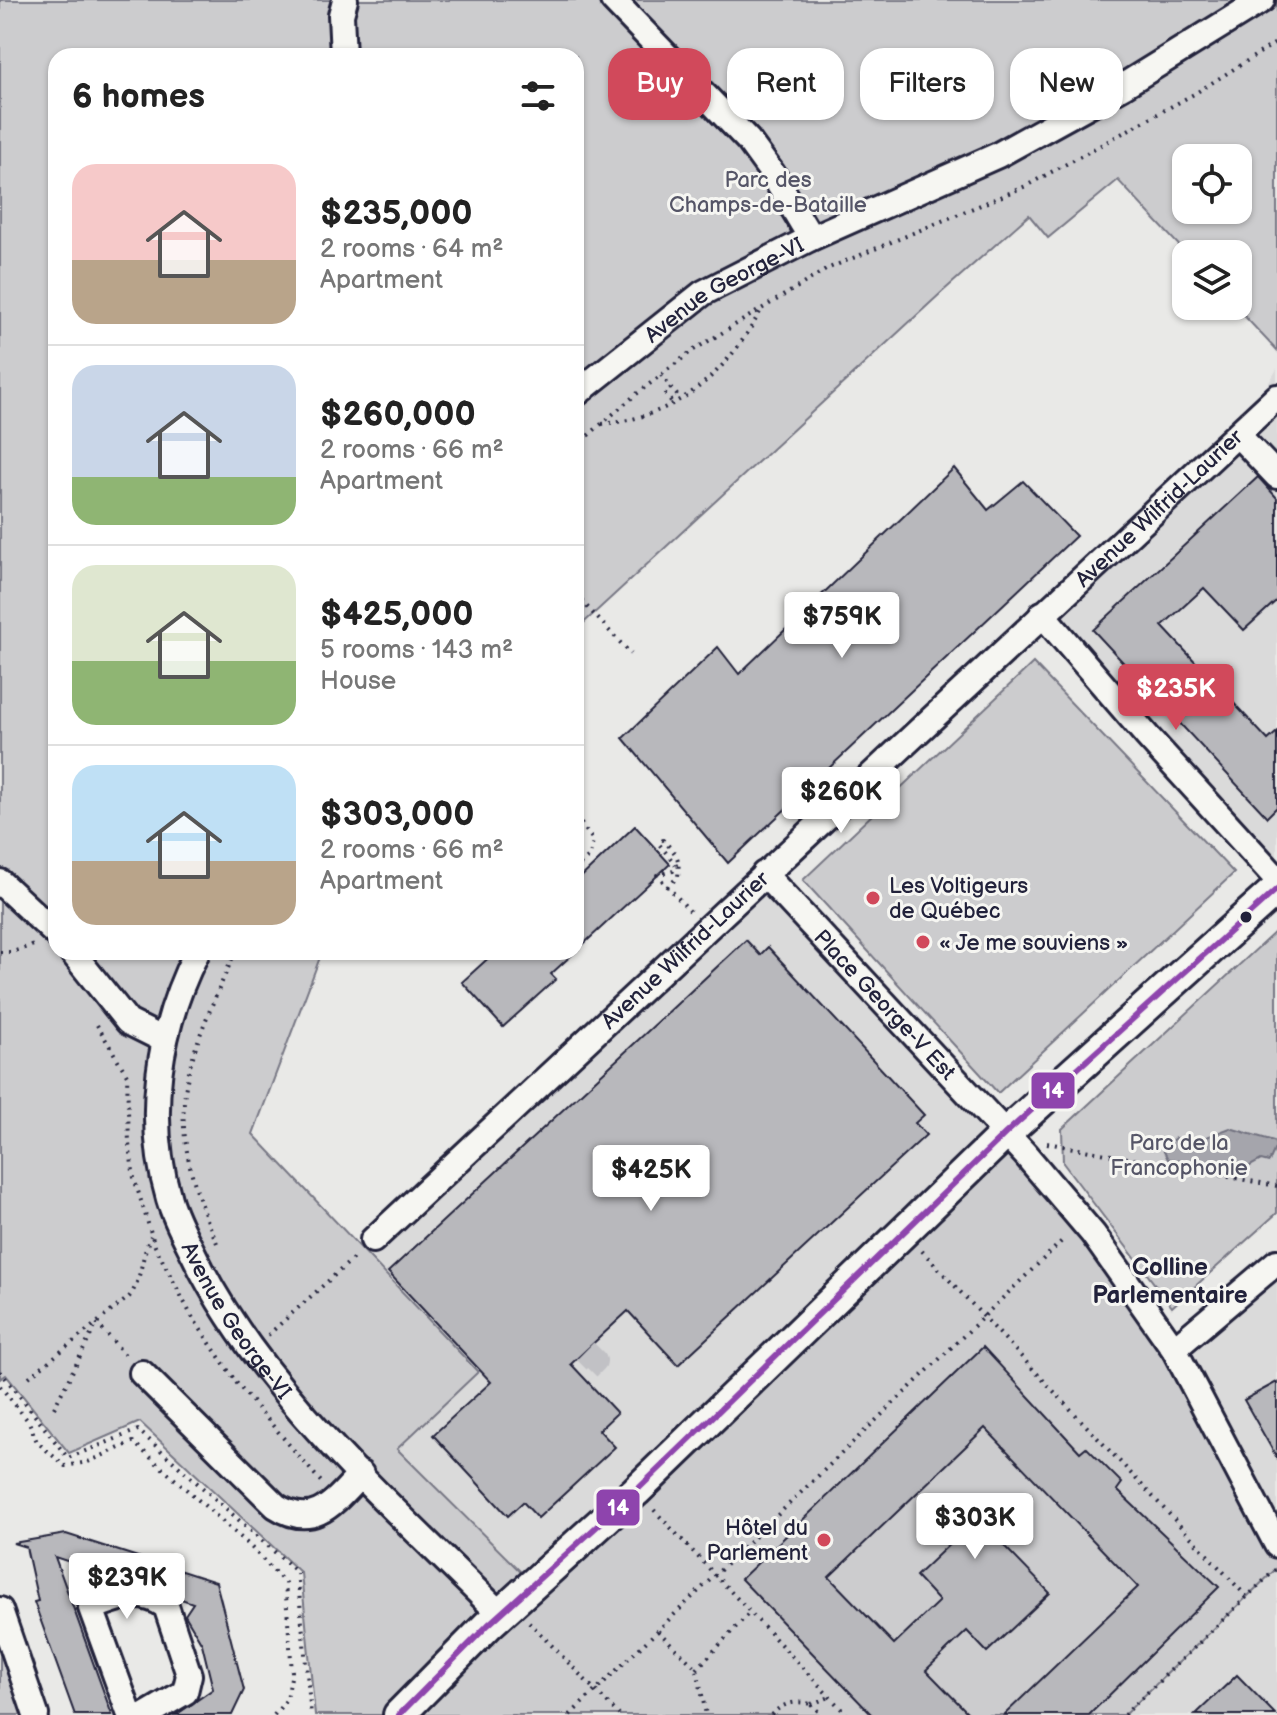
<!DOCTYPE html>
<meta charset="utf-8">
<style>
:root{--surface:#fff;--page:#f2f2f2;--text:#222;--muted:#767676;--line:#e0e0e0;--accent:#d1495b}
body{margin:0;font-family:"Balsamiq Sans",sans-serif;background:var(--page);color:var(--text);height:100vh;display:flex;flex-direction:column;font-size:30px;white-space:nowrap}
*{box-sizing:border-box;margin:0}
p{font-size:26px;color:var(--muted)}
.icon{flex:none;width:44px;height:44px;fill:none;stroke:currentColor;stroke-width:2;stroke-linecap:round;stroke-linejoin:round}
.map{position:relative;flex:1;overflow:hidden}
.drawer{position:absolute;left:48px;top:48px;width:536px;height:912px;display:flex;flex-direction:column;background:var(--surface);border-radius:24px;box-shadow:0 2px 6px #0004}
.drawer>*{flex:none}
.guide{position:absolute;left:608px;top:48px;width:548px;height:72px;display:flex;gap:16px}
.buttons{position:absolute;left:1172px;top:144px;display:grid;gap:16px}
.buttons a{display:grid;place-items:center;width:80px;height:80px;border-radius:16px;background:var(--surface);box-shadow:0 2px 6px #0004;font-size:40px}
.price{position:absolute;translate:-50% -68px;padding:0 18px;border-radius:8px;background:#fff;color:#222;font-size:26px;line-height:52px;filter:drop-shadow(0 2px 4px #0008)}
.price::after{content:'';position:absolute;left:50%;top:48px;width:24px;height:18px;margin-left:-12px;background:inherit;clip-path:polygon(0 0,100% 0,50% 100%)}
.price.on{background:var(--accent);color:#fff}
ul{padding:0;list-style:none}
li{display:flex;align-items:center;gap:24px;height:200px;padding:0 24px}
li+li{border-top:2px solid var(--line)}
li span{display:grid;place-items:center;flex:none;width:224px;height:160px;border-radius:24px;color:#555}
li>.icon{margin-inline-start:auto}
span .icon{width:96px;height:96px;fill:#fffc;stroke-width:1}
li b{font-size:34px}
h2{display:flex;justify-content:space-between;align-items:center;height:96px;padding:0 24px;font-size:34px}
.pill{padding:0 28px;border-radius:24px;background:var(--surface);box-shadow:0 2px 6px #0004;font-size:28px;line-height:72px}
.pill.on{background:var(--accent);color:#fff}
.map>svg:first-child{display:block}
.built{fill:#dadada}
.green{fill:#ccccce;stroke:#777784;stroke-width:2;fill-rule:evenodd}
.water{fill:#a5a5ac;stroke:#71717f;stroke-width:2}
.building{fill:#b8b8bc;stroke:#22223b;stroke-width:2}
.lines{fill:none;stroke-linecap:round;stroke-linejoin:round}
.minor-tunnel{stroke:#c1c1c5;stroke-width:24;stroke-dasharray:24 12;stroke-linecap:butt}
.minor-casing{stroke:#22223b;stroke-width:30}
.major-casing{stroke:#22223b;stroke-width:36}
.path{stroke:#22223b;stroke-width:4;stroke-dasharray:2 6;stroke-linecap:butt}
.minor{stroke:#f6f6f2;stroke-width:24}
.major{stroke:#f6f6f2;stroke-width:30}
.bus-1-casing{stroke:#f6f6f2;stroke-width:12}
.bus-1{stroke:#8e44ad;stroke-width:6}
.poi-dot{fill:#d1495b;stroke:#f6f6f2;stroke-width:3}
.bus-dot{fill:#22223b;stroke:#f6f6f2;stroke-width:3}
.labels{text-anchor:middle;stroke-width:6;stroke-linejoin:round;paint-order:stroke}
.park-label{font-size:22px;fill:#555567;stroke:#f6f6f2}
.street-label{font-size:22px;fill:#22223b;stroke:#f6f6f2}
.poi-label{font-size:22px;fill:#22223b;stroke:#f6f6f2;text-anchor:start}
.neighbourhood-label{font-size:24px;font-weight:bold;fill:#22223b;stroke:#f6f6f2}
.line-badge{stroke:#f6f6f2;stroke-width:3}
.badge-label{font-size:22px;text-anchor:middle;font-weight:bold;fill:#fff}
</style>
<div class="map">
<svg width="1277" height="1715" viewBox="0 0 1277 1715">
<rect width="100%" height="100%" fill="#e9e9e7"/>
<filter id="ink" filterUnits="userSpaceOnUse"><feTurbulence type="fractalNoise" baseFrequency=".0125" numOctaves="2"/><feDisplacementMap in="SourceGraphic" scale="16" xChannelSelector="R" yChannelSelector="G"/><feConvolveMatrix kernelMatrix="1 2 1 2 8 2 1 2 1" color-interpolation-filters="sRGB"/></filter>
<g filter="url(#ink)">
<!-- built -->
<g class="built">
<path d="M1277,369V879L1042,614L1238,435Z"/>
<path d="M764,874L1006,1133L532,1583L396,1449L478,1372L363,1248Z"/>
<path d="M1277,1262V1545L1174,1349Z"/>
<path d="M1277,1568V1715H1124L1247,1597Z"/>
</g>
<!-- green -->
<g class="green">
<path d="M0,0H1277V351L1235,306H1238V254H1187L1118,180L1048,238L1029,215L941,293L576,630V56H56V952H322L253,1134L478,1372L397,1449L532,1583L1006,1133L1174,1349L1277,1545V1568L1124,1715H315L301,1573L140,1422L69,1453L6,1375L0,1379ZM1186,158H1238V210H1186Z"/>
<path d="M1033,663L1234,873L998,1093L803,880Z"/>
<path d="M1277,930V1213L1172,1307L1063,1163L1062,1129Z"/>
<path d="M0,1652L22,1715H0Z"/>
</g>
<!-- water -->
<path class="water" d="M1230,1128L1274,1141L1276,1146L1269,1162L1261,1160L1241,1171L1168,1159L1162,1148L1175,1138L1196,1141Z"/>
<!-- building -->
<g class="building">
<path d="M954,468L988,510L1023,481L1076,536L728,863L623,738L718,647L739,674Z"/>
<path d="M1258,477L1277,498V600L1244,630L1204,588L1162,626L1268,740L1277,732V807L1267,817L1093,630Z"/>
<path d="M635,826L670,864L576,951V882Z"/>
<path d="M746,940L760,955L768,947L924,1115L915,1123L926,1135L678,1365L628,1311L571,1364L617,1413L599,1430L615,1447L538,1518L523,1502L508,1516L433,1435L491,1382L388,1272Z"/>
<path d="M495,952H575L551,974L556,979L503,1027L462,982Z"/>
<path d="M983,1347L1080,1452L1086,1447L1122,1483L1117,1490L1219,1587L1089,1715H1004L1138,1587L985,1428L829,1577L894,1644L939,1601L916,1576L977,1518L1050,1593L987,1652L967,1631L926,1670L970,1715H872L741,1579Z"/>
<path d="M1277,1382V1458L1244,1400Z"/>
<path d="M66,1534L216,1582L244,1690L232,1715H176L213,1689L202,1644L185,1615L193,1603L178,1598L173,1593L151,1583L127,1581L55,1557L112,1715H75L34,1602L38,1601L26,1547L13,1543Z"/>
<path d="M1237,1675L1276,1715H1195Z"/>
</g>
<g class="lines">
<!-- minor-tunnel -->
<path class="minor-tunnel" d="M585,1351L595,1361L586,1370"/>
<!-- minor casing -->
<g class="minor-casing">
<g id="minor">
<path d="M613,0L748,140L772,173L811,238"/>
<path d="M343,56L341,15L345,0"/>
<path id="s1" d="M576,394L703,293L811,238L998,155L1123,86L1262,0"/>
<path d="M1238,435L1277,476"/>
<path d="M1042,614L1147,736L1277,879"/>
<path id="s2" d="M764,874L1025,1154L1093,1234L1174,1349L1277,1545"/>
<path d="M0,882L56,934"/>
<path d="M72,952L128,1022L164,1040"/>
<path id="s3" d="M197,952C158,1028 145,1117 169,1199C175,1219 185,1237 194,1255C259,1391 394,1507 500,1614"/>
<path id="s4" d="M373,1240L1277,397"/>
<path d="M1174,1349L1277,1262"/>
<path d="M142,1373L276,1506C315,1531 335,1501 361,1474"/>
<path d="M0,1610L36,1715"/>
<path d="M130,1715L91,1608C119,1598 138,1587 166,1606L189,1675L185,1692L146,1715"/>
</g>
</g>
<!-- major casing -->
<g class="major-casing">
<path id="major" d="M399,1715L488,1625L636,1491L1006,1133L1277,889"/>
</g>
<!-- path -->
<g class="path">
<path d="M661,375L681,400"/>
<path d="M671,388L665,393L673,404"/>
<path d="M602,424C677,417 725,375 760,312"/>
<path d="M576,446L634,396L692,351L829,268L1026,186L1194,94L1277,42"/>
<path d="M576,595L631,654"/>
<path d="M576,817L593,840L590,856L576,868"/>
<path d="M667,887L678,877C680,856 677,855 663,840L659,844L676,865L673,871L657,875L690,911"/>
<path d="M0,952H12L34,945"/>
<path d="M97,1025L127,1075L129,1144L134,1178L155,1246L191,1315L238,1385L322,1483"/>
<path d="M1047,1143L1277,1186"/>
<path d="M217,1243C197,1198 178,1143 185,1092C192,1044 216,997 235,952"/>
<path d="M922,1251L1247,1597"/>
<path d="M97,1323L127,1357"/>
<path d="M268,1335L357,1255"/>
<path d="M0,1371L68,1458L138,1430L297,1572L311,1715"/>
<path d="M29,1377L129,1297C142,1281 141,1255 151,1236"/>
<path d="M0,1386L29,1422L37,1442L65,1466L88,1462L133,1442L249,1545L285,1583L292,1672L287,1699L274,1715"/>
<path d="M54,1408L96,1325"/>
<path d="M654,1510L847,1715"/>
<path d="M529,1622L619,1715"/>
<path d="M658,1631L697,1669L706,1715"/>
<path d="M697,1669L750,1612"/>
<path d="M811,1704L830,1697"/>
<path d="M811,1704L822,1715"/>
<path d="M570,1715L1064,1239"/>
<path d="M771,1715C783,1703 795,1700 811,1704"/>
<path d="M1124,1715L1277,1568"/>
</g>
<!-- minor -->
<use href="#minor" class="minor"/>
<!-- major -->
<use href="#major" class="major"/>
<!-- bus-1 casing -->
<g class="bus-1-casing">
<path id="bus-1" d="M399,1715L488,1625L636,1491L1006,1133L1277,889"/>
</g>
<!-- bus-1 -->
<use href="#bus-1" class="bus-1"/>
</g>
</g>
<!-- markers -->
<g class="poi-dot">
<circle cx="873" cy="898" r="8"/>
<circle cx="923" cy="942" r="8"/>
<circle cx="824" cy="1540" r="8"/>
</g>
<circle class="bus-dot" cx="1246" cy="917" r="7"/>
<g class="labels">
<!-- park labels -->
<g class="park-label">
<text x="768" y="187">Parc des<tspan x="768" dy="25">Champs-de-Bataille</tspan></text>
<text x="1179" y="1150">Parc de la<tspan x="1179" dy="25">Francophonie</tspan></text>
</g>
<!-- street labels -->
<g class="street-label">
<text dy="8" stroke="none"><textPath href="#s1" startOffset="182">Avenue George-VI</textPath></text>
<text dy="8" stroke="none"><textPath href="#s4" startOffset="1074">Avenue Wilfrid-Laurier</textPath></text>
<text dy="8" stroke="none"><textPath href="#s4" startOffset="426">Avenue Wilfrid-Laurier</textPath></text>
<text dy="8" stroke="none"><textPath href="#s2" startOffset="178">Place George-V Est</textPath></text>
<text dy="8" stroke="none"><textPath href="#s3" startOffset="394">Avenue George-VI</textPath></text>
</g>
<!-- poi labels -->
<g class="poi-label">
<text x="889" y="893">Les Voltigeurs<tspan x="889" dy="25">de Québec</tspan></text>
<text x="939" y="950">« Je me souviens »</text>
<text x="808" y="1535" text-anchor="end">Hôtel du<tspan x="808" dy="25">Parlement</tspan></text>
</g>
<!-- neighbourhood labels -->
<g class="neighbourhood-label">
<text x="1170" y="1275">Colline<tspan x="1170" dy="28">Parlementaire</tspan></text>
</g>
</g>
<g class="line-badge">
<rect x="1030" y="1071" width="46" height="39" rx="8" fill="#8e44ad"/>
<rect x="595" y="1488" width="46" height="39" rx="8" fill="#8e44ad"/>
</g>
<g class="badge-label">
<text x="1053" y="1098">14</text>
<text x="618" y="1515">14</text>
</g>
</svg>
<div class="buttons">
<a><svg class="icon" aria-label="locate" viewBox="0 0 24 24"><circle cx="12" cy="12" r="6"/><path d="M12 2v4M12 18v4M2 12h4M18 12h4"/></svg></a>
<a><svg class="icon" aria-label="layers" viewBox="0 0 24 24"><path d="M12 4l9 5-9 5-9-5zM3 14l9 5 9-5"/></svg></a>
</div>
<b class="price" style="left:842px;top:660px">$759K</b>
<b class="price on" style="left:1176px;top:732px">$235K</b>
<b class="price" style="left:841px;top:835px">$260K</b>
<b class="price" style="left:651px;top:1213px">$425K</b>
<b class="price" style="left:975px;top:1561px">$303K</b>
<b class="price" style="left:127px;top:1621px">$239K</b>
<div class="guide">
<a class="pill on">Buy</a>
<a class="pill">Rent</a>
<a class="pill">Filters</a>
<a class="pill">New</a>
</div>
<section class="drawer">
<h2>6 homes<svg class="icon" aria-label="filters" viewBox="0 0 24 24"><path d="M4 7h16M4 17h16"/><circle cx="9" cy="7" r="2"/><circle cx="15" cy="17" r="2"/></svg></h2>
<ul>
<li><span style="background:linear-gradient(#f6c9c9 60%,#b9a48a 0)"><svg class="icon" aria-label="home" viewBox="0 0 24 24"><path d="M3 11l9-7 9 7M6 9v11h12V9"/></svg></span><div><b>$235,000</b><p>2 rooms · 64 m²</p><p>Apartment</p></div></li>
<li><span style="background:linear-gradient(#c9d6e8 70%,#8fb573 0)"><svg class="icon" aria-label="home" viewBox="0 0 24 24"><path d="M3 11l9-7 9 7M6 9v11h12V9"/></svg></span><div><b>$260,000</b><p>2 rooms · 66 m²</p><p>Apartment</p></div></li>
<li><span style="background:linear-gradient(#dfe7d0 60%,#8fb573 0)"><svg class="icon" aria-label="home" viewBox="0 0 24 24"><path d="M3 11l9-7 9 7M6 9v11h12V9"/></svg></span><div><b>$425,000</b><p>5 rooms · 143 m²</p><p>House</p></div></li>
<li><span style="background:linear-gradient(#bfe0f5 60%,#b9a48a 0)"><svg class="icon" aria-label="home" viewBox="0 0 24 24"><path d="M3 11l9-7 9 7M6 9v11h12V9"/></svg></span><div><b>$303,000</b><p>2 rooms · 66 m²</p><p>Apartment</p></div></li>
</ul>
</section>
</div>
